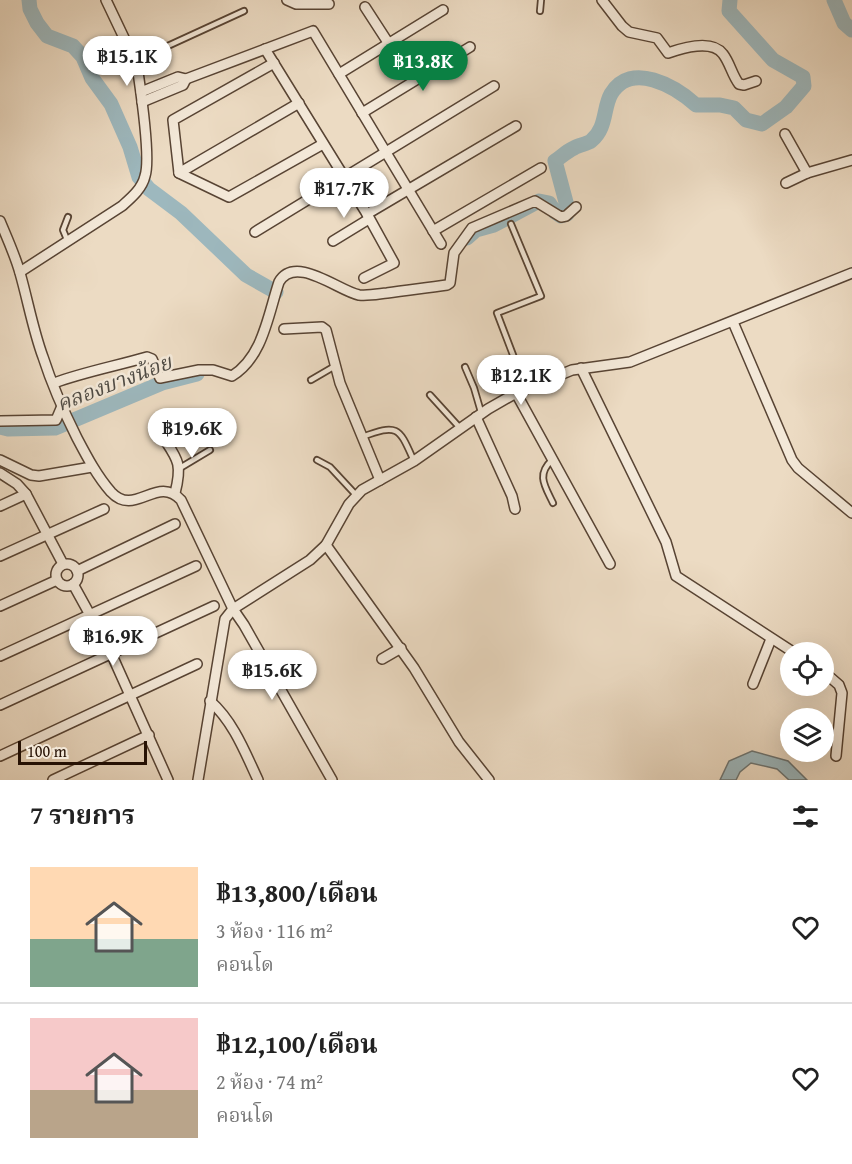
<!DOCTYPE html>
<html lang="th">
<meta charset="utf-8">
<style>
:root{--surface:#fff;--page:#f6f6f6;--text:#222;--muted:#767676;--line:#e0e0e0;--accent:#0b8043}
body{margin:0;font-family:"Gentium Book Plus","Noto Serif Thai",serif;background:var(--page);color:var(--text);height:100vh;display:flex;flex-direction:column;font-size:22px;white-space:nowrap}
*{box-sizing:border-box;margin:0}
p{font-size:20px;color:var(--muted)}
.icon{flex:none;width:33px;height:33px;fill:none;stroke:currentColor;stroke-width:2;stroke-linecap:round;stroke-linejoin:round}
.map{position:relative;height:780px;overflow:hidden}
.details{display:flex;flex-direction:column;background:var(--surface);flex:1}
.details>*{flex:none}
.buttons{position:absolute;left:780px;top:642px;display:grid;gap:12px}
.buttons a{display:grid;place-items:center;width:54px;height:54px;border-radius:50%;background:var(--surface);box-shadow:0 6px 24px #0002;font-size:30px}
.scale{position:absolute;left:18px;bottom:15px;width:129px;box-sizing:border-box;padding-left:6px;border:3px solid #271204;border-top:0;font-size:16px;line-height:21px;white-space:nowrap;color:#271204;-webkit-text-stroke:4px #f3e8d8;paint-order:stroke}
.price{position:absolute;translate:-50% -51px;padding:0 14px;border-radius:21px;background:#fff;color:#222;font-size:20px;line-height:39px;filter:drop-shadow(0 2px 3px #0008)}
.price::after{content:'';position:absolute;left:50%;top:36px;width:18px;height:14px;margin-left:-9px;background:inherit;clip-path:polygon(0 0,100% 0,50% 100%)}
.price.on{background:var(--accent);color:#fff}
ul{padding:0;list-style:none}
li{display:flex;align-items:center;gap:18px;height:150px;padding:0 30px}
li+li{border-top:2px solid var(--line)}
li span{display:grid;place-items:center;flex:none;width:168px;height:120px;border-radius:0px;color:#555}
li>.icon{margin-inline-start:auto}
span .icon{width:72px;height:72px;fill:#fffc;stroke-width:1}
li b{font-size:26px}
h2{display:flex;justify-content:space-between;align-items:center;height:72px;padding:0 30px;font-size:26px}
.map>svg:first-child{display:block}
.water{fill:#9db8be;stroke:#6e7674;stroke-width:1.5}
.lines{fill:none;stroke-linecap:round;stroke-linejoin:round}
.river{stroke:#9db8be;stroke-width:15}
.lane-casing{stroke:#584434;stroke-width:8}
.street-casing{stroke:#584434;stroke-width:12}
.lane{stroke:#f3e8d8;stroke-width:4.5}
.street{stroke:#f3e8d8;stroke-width:9}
.labels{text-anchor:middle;stroke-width:5;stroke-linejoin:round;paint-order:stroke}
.water-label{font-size:21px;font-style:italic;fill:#504c45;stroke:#f3e8d8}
</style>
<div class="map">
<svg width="852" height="780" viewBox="0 0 852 780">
<rect width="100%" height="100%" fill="#ecdbc3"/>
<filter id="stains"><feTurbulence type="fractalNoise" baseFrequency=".00333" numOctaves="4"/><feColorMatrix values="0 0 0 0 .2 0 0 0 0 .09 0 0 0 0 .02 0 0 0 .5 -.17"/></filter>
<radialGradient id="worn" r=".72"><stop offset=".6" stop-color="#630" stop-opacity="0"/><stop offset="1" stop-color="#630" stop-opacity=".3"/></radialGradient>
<!-- water -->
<path class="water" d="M752,751L788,761L807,780H789L777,769L751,763L740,772L736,780H720L729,761Z"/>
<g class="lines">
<!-- river -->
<g class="river">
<path d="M29,0L30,9L37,23L47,36L73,46L83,57L92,78L111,104L130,147L139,177L149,189L181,213L246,275L276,292"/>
<path d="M834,0L844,23L852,30"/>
<path d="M467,238L476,230L494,225L539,201L549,203L555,212L561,216L567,214V206L555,161C561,157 567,151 574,148C579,145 587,144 591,141C607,128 603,108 611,94C631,60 676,87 696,105H720L734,108L746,120L762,124L786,107L804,86L803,77L773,60L729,11L730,0"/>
<path d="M0,427L8,429L55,428L162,383L197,374"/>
</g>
<!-- lane casing -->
<g class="lane-casing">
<g id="lane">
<path d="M540,11L541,0"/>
<path d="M135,61L244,11"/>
<path d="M68,217L63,230L68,242"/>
<path d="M511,224L541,296L497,313L526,389"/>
<path d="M465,367L474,388L481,412"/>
<path d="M311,380L335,366"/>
<path d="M430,395L460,428"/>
<path d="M362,437C399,423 399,428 414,461"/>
<path d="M317,460L330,467L356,495"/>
<path d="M552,460C536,475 545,486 553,503"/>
<path d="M180,468L210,450"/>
</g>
</g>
<!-- street casing -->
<g class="street-casing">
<g id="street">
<path d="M287,0L296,4H329"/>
<path d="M602,0L622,26L629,32L657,38L668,53C682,48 712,39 723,54C730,63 732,75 739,84L744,85L756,81"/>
<path d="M365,7L389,44"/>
<path d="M265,49L367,214L394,263L364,278"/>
<path d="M274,63L173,120L179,173L229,197L323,144"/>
<path d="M339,74L443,10"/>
<path d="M186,79L313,31L441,244"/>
<path d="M141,92L178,77L186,79L183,85L142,102"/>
<path d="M362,113L470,47"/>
<path d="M785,134L807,173"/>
<path d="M179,173L299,103"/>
<path d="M786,183L807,173L852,160"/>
<path d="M367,214L516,126"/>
<path d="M0,221C7,238 15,255 20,273C28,301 33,330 43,357C52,385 64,412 77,438C87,457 97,476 111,492C135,518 157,474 181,500L233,609L244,625L332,780"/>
<path d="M433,231L541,168"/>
<path d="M255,232L494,86"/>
<path d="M333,241L369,219"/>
<path d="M20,272L122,206C131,198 142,189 145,176C151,158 141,93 138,72L135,61L106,0"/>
<path d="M733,322L792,460L798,468L852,513"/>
<path d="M284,329L322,327L326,330L340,383L380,480"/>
<path d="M581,368L666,542L676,576L793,652"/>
<path d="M54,383C84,372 116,366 147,357L152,359L160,378L199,370H213L232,376C263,357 268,315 279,282C295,254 339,291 359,295C368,296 378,294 387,293C407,290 427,288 447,285L450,283L454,253L472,228L535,201L561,217L566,216L576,207"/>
<path d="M516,393L610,564"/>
<path d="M476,417L512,496L515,509"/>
<path d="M0,421L56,420L62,406"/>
<path d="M161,434C177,459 183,462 175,493"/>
<path d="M0,460L31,475L39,476L92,467"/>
<path d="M0,473L17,484L26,494L63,564"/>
<path d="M0,506L26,494"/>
<path d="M326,545L414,668L459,742L489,780"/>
<path d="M0,556L104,509"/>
<circle cx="67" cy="575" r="11"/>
<path d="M77,571L175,524"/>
<path d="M73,584L111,653L168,780"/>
<path d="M0,606L57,580"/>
<path d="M0,656L196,566"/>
<path d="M382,659L401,648"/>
<path d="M824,672L839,685L842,693L836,756"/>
<path d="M753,684L771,639"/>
<path d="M210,701C233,721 245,752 258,780"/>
<path d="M0,705L214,606"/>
<path d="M0,756L197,664"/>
<path d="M53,780L149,735"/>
<path d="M198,780L225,619L233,609L310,560L326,545L349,504L362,490L414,461L488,409L516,393L572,370L630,362L852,273"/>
</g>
</g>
<!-- lane -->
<use href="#lane" class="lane"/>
<!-- street -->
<use href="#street" class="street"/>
</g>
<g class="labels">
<!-- water labels -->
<g class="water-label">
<text transform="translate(114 383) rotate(-21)" y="7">คลองบางน้อย</text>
</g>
</g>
<rect width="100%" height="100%" filter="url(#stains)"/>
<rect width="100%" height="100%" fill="url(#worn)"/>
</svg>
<div class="buttons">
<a><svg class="icon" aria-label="locate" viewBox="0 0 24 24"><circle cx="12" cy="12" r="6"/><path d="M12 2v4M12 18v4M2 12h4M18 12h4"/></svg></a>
<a><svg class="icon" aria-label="layers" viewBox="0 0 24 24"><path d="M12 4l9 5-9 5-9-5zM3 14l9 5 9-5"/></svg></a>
</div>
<div class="scale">100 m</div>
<b class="price" style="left:127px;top:87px">฿15.1K</b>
<b class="price on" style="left:423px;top:92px">฿13.8K</b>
<b class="price" style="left:344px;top:219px">฿17.7K</b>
<b class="price" style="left:521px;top:406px">฿12.1K</b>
<b class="price" style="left:192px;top:459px">฿19.6K</b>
<b class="price" style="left:113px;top:667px">฿16.9K</b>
<b class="price" style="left:272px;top:701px">฿15.6K</b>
</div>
<section class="details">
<h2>7 รายการ<svg class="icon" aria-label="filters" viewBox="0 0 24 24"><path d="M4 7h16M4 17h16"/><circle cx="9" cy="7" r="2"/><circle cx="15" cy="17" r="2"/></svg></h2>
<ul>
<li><span style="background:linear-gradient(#ffd9b3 60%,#7fa58c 0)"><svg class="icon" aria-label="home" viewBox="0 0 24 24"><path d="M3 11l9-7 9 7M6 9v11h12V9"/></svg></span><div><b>฿13,800/เดือน</b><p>3 ห้อง · 116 m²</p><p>คอนโด</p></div><svg class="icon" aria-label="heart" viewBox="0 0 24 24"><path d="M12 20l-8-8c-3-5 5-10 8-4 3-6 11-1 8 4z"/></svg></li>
<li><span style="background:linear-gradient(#f6c9c9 60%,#b9a48a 0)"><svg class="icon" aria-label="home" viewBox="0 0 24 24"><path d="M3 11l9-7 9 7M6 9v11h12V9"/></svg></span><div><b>฿12,100/เดือน</b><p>2 ห้อง · 74 m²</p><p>คอนโด</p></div><svg class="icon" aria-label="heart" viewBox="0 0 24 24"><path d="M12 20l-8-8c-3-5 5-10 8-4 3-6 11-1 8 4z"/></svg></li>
</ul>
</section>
